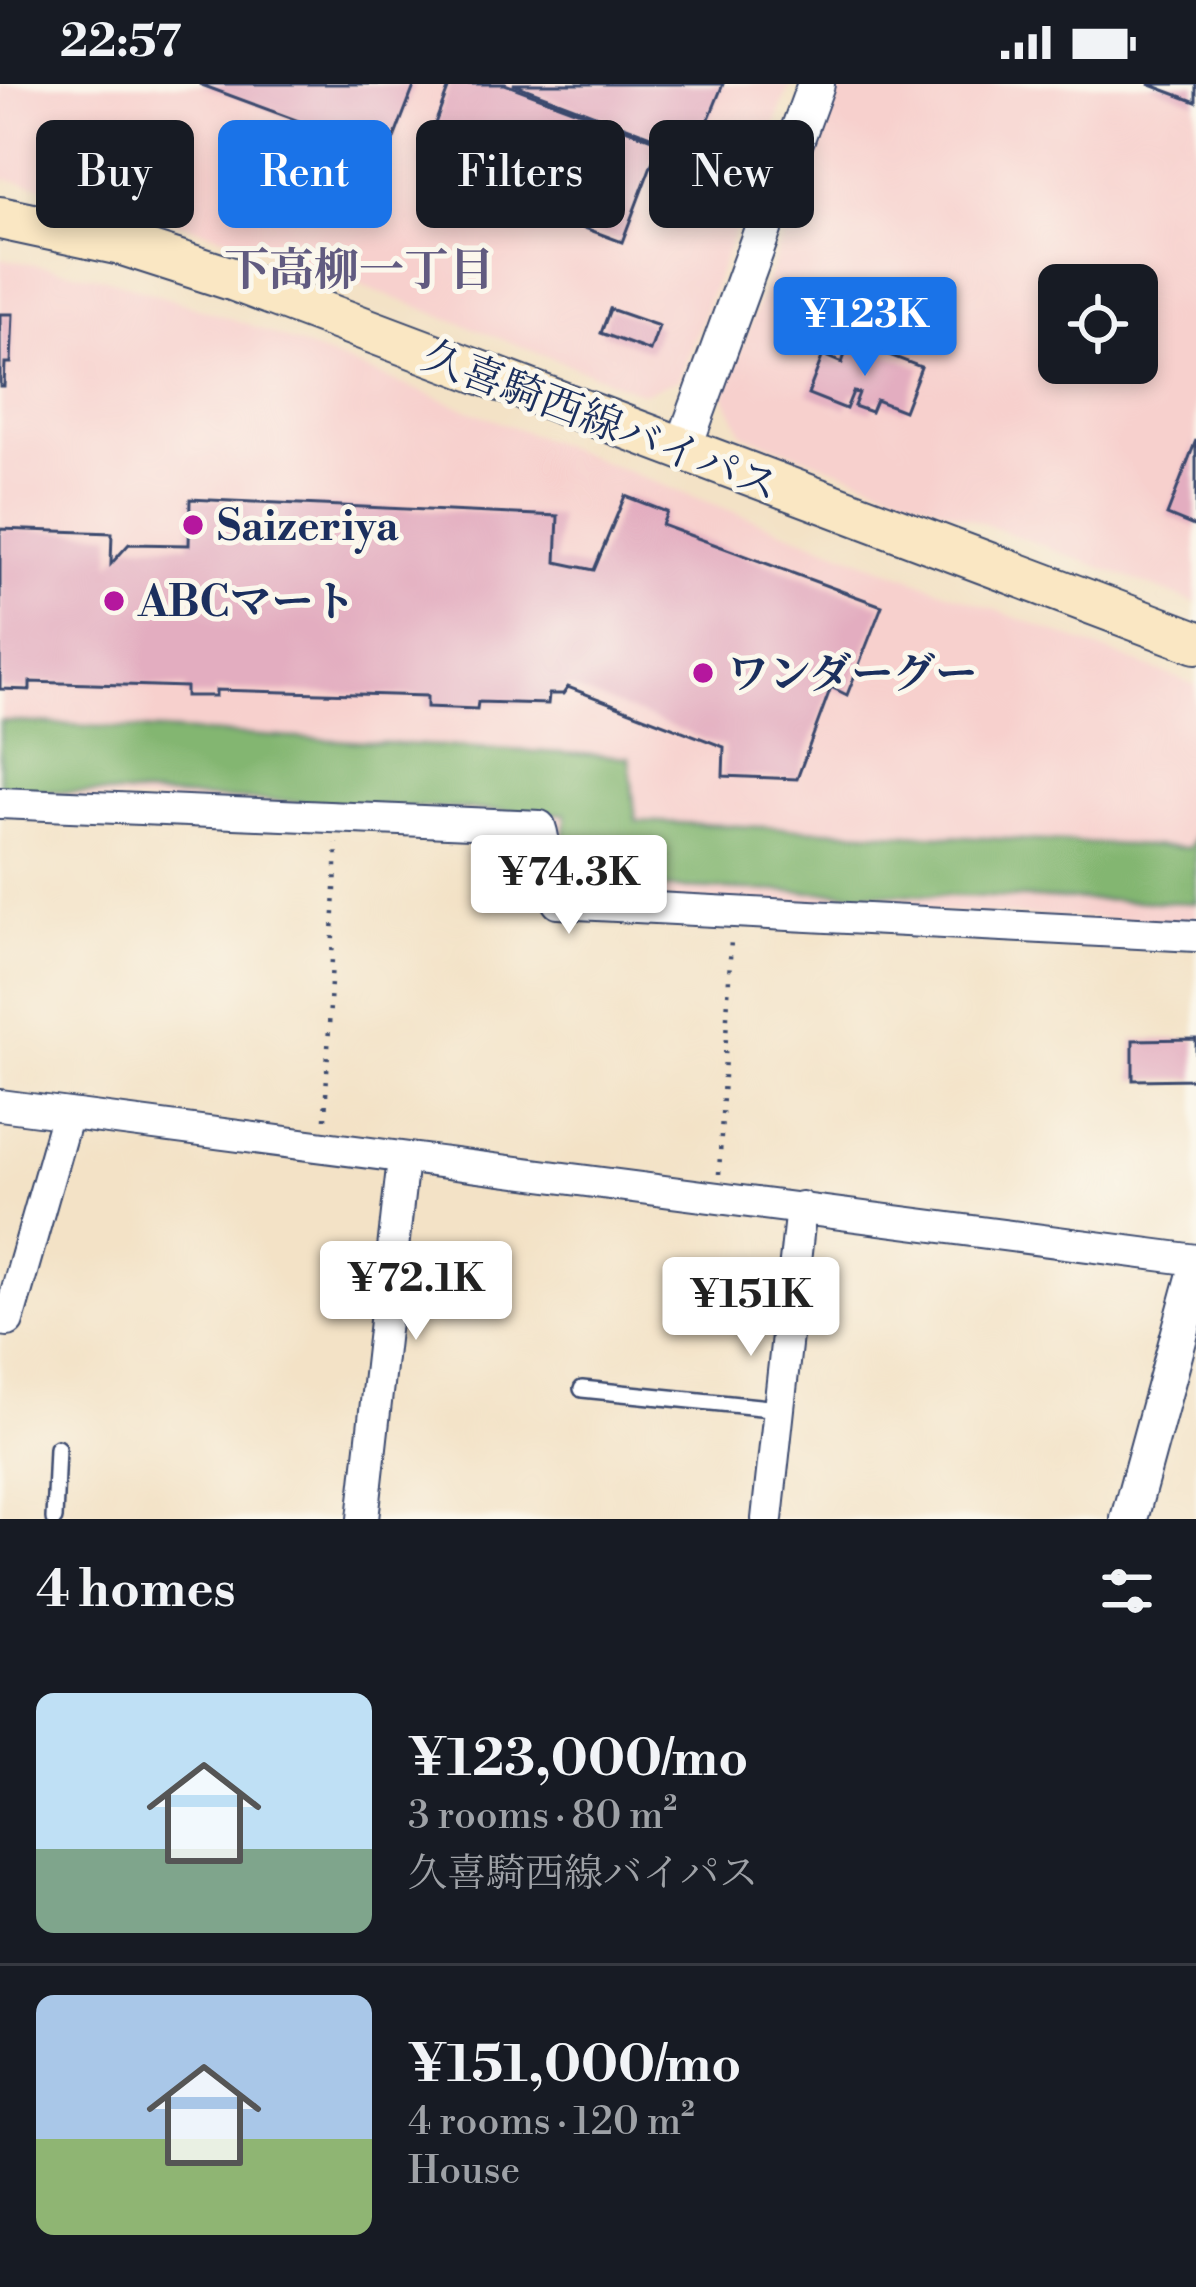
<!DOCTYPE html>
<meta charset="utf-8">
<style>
:root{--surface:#171b24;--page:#20242c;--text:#f1f3f6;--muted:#9ea1a6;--line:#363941;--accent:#1a73e8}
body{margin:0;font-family:"Libre Bodoni","Noto Serif JP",serif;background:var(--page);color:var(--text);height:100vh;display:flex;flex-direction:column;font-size:45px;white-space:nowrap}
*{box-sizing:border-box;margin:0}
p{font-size:39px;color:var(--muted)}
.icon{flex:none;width:66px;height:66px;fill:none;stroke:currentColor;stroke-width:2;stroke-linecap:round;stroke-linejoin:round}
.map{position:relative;height:1435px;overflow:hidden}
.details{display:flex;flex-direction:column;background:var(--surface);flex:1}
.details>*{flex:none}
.top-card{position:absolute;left:36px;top:36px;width:1125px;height:108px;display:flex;gap:24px}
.tools{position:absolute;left:1038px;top:180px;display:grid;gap:24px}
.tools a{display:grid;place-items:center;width:120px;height:120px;border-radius:18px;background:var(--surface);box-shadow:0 6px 18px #0003;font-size:60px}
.price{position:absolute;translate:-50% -102px;padding:0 27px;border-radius:12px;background:#fff;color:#222;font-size:39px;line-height:78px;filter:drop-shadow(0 3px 6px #0008)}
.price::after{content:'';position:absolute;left:50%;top:72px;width:36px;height:27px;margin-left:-18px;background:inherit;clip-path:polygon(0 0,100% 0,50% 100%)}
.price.selected{background:var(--accent);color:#fff}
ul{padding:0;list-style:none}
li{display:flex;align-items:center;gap:36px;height:300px;padding:0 36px}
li+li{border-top:3px solid var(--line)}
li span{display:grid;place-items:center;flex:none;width:336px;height:240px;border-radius:18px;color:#555}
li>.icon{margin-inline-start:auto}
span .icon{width:144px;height:144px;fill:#fffc;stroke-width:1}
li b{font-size:51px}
h2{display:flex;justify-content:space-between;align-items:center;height:144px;padding:0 36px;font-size:51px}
.pill{padding:0 42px;border-radius:18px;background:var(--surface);box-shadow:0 6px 18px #0003;font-size:42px;line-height:108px}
.pill.selected{background:var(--accent);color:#fff}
.status{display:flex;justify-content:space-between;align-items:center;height:84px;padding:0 60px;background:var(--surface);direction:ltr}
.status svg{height:33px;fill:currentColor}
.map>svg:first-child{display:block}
.built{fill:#f7d0cd;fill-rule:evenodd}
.forest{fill:#83b671;stroke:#4f7268;stroke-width:3}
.building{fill:#e3adc0}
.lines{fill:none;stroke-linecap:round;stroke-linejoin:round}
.service-casing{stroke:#3b4a6e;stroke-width:20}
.minor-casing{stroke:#3b4a6e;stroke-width:34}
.tertiary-casing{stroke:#3b4a6e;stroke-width:40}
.secondary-casing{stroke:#3b4a6e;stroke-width:46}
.path{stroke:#3b4a6e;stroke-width:4.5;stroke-dasharray:3 9;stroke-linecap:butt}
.service{stroke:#fff;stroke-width:15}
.minor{stroke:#fff;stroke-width:30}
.tertiary{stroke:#fff;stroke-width:36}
.secondary{stroke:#fae7c3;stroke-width:42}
.poi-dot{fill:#b5179e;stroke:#fbf7ec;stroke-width:4.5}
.labels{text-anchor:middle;stroke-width:10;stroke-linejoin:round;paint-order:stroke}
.street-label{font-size:42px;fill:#1b2f5e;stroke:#fbf7ec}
.poi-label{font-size:42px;font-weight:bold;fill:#1b2f5e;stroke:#fbf7ec;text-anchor:start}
.neighbourhood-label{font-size:45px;font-weight:bold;fill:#615b80;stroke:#fbf7ec}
</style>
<div class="status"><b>22:57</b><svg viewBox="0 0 49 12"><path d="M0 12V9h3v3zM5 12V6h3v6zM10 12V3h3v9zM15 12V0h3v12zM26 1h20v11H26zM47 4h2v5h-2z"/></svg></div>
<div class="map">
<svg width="1196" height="1435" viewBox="0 0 1196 1435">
<rect width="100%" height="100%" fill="#fbf7ec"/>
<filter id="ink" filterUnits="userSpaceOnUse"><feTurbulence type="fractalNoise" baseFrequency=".00833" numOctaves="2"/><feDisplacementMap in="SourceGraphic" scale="24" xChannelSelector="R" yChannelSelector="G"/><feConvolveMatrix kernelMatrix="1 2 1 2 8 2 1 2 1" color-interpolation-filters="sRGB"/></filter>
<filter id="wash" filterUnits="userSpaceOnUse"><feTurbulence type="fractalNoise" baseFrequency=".004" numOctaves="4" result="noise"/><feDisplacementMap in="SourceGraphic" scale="48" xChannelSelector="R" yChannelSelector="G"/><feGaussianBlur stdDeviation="2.7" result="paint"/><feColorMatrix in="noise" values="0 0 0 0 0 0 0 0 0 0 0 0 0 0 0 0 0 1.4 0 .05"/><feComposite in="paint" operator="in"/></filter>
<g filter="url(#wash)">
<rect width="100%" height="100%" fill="#f3e2c6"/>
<!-- built -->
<g class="built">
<path d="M0,0H790L679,296L642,309L288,173L107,116L0,94Z"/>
<path d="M840,0H1196V519L743,350L724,311ZM1059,201H1137V279H1059Z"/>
<path d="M0,174L109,195L247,240L665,402L1196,601V840L567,811L556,801V737L0,711Z"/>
</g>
<!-- forest -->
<path class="forest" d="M0,637L629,673L636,737L1189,764L1196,748V819L571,801L562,793L566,730L0,705Z"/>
<g id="blocks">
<!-- building -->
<g class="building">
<path d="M199,0H415L388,70Z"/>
<path d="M450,0H505L660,58L622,158L419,82Z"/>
<path d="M513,0H723L695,69Z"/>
<path d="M1148,0H1196V18Z"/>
<path d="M610,225L659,242L650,267L601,249Z"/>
<path d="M0,230H13L11,279H5L4,302H0Z"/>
<path d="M850,256L921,283L904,327L876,316L871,328L854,322L859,309L853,308L846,325L808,310L823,271L842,279Z"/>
<path d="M1196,356V443L1167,431Z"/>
<path d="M625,412L667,428L662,441L882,522L847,611L831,603L797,695L723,692L724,663L568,603L563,610H549L548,620L478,618L477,625L427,623V612L216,606V612H186V603L30,598V606L0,605V445L112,449L111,480L129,460L189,461L190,415L558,432L556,478L594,486Z"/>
<path d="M1196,955V995L1133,996V956Z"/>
</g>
</g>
</g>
<g filter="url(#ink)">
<use href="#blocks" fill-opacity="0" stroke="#3b4a6e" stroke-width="3"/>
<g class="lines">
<!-- service casing -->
<g class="service-casing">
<g id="service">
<path d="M582,1305L779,1325"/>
<path d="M54,1435L57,1364"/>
</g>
</g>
<!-- minor casing -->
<g class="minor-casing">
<g id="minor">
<path d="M0,719L540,742C551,773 538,791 558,819L1196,852"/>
<path d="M0,1021L1196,1176"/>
<path d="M0,1236L8,1237L67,1030"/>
<path d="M363,1435L403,1075"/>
<path d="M767,1435L801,1123"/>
</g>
</g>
<!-- tertiary casing -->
<g class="tertiary-casing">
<g id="tertiary">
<path d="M682,367L816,0"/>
<path d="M1129,1435L1196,1190"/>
</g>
</g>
<!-- secondary casing -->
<g class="secondary-casing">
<path id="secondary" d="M0,134L126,161L235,196L1196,558"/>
</g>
<!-- path -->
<g class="path">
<path d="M325,1035L337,759"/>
<path d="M719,1090L731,855"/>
</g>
<!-- service -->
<use href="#service" class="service"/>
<!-- minor -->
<use href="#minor" class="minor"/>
<!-- tertiary -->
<use href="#tertiary" class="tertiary"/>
<!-- secondary -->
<use href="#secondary" class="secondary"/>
</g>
</g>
<!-- markers -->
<g class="poi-dot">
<circle cx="193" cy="441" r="12"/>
<circle cx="114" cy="517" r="12"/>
<circle cx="703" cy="589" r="12"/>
</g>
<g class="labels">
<!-- street labels -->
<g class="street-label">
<text transform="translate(601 336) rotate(21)" y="15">久喜騎西線バイパス</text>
</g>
<!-- poi labels -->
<g class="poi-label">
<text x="217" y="456">Saizeriya</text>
<text x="138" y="532">ABCマート</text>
<text x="727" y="604">ワンダーグー</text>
</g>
<!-- neighbourhood labels -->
<g class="neighbourhood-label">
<text x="359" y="201">下高柳一丁目</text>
</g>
</g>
</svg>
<div class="tools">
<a><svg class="icon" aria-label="locate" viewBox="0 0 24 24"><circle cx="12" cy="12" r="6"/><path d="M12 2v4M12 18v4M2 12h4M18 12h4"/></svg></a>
</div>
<b class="price selected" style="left:865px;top:295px">¥123K</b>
<b class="price" style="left:569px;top:853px">¥74.3K</b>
<b class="price" style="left:416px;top:1259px">¥72.1K</b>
<b class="price" style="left:751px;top:1275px">¥151K</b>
<div class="top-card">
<a class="pill">Buy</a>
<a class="pill selected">Rent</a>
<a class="pill">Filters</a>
<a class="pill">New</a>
</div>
</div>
<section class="details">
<h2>4 homes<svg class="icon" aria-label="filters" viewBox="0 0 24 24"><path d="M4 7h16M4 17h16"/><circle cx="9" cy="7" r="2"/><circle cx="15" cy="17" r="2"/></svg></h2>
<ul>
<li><span style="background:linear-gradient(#bfe0f5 65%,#7fa58c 0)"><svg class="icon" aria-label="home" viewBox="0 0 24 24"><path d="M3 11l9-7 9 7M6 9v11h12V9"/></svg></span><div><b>¥123,000/mo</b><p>3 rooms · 80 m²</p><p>久喜騎西線バイパス</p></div></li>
<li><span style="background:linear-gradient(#a9c7e8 60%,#8fb573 0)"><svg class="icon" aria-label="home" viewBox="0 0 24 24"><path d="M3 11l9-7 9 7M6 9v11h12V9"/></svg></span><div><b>¥151,000/mo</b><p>4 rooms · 120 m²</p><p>House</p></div></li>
</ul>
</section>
